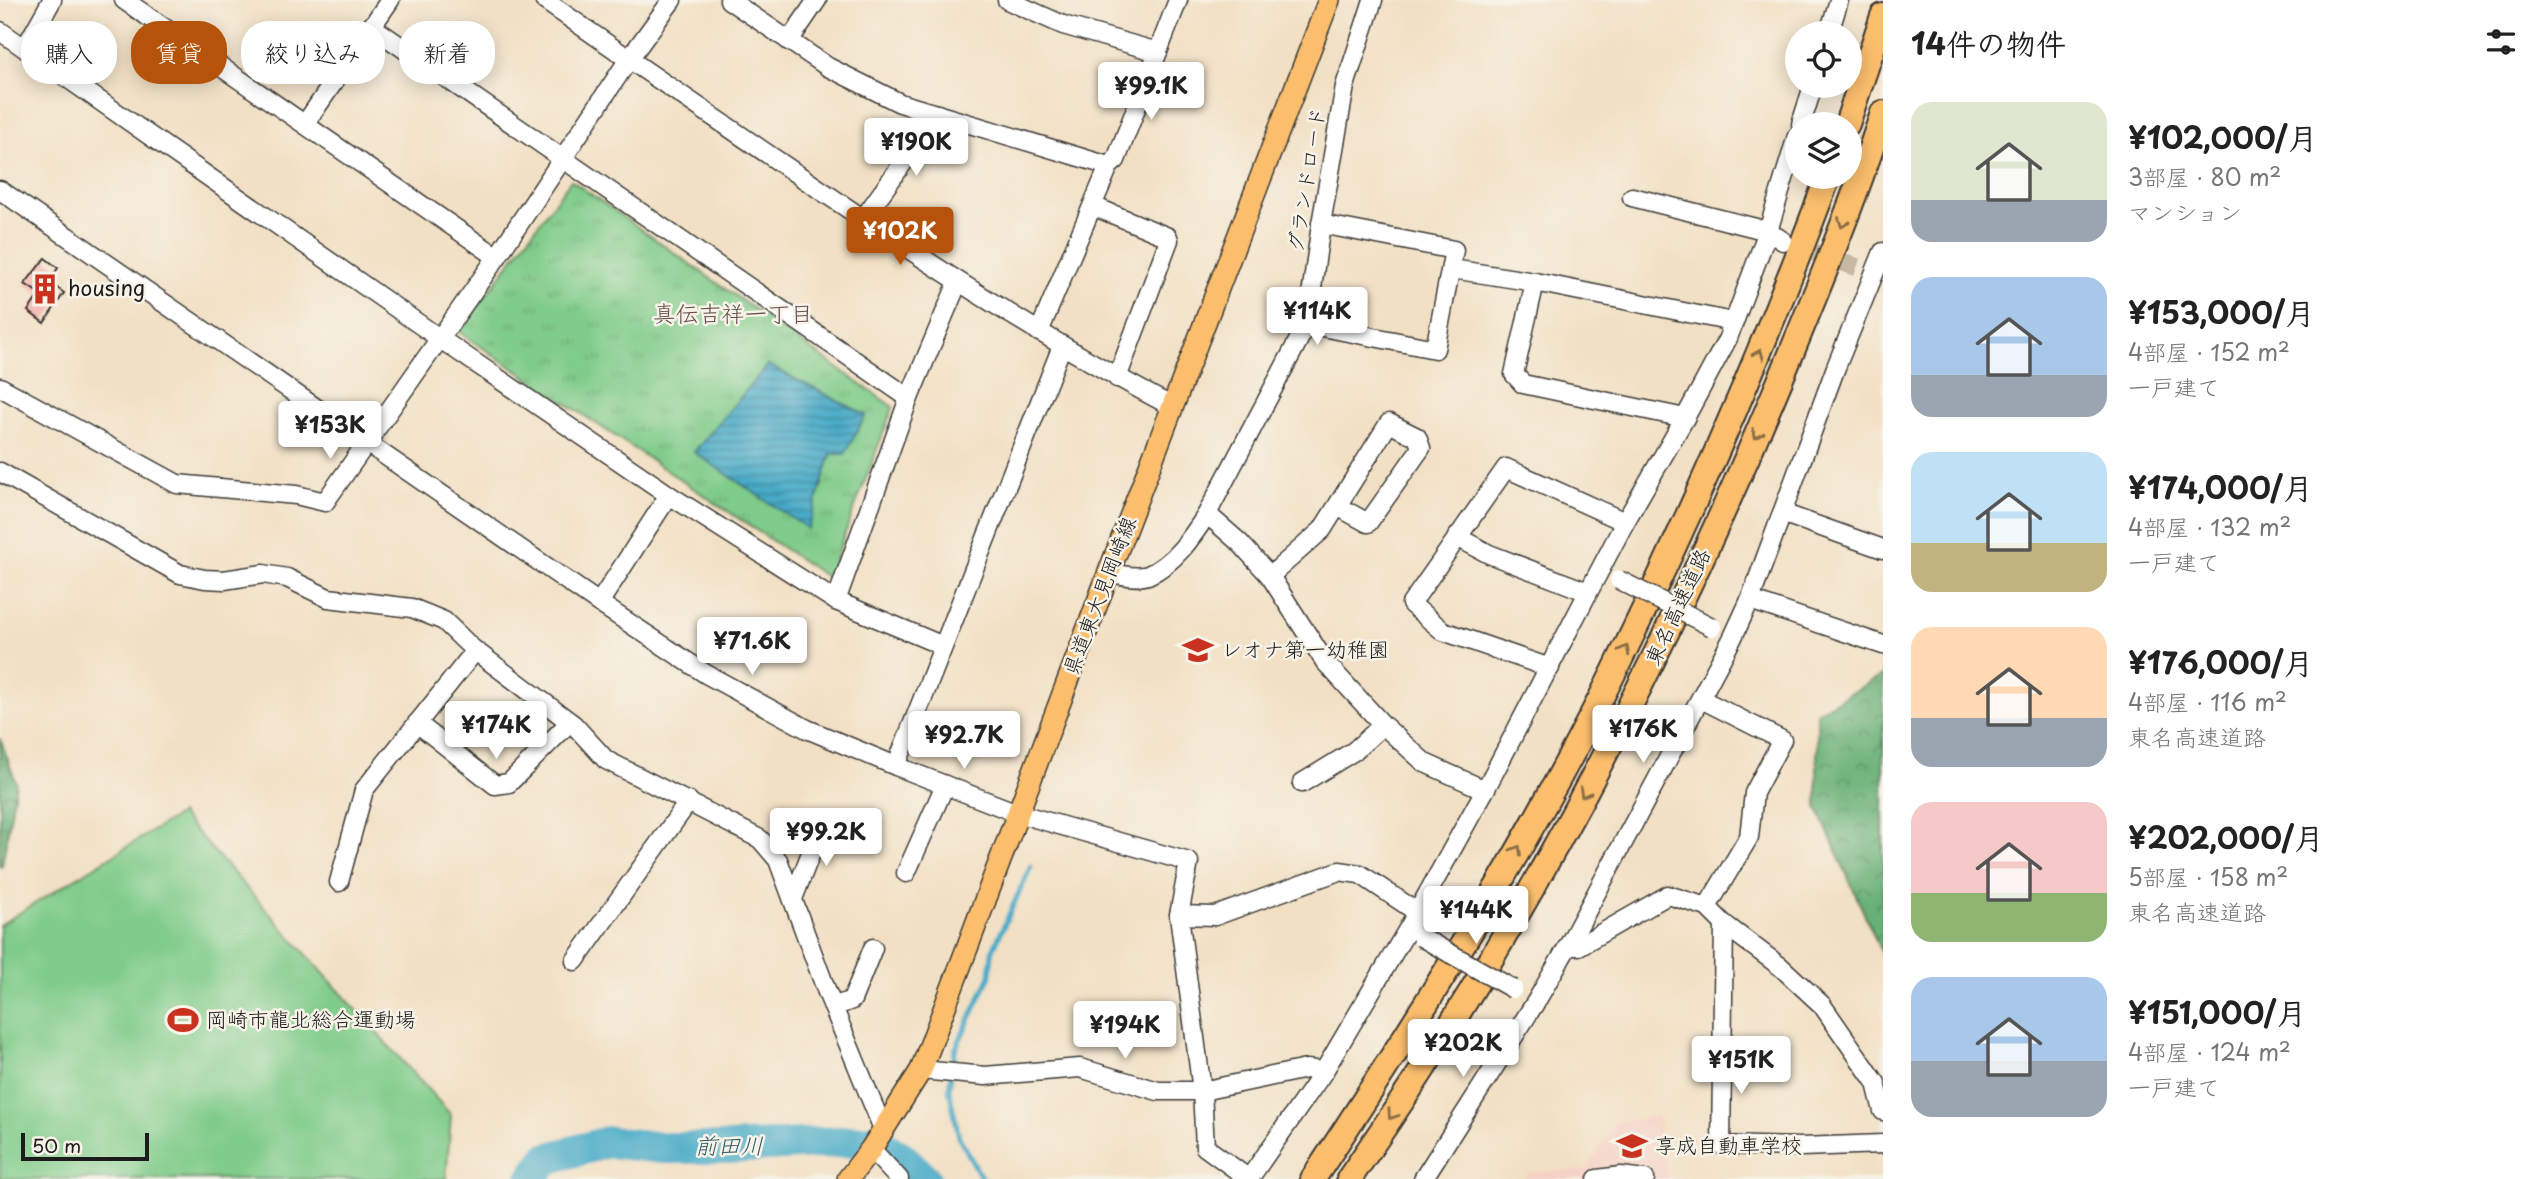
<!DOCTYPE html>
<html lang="ja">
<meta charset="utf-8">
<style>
:root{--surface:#fff;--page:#f6f6f6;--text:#222;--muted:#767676;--accent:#b45309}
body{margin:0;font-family:"Playpen Sans","Klee One",sans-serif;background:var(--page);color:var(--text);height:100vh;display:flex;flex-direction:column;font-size:26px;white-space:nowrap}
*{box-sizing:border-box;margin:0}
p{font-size:23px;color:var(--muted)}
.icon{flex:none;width:38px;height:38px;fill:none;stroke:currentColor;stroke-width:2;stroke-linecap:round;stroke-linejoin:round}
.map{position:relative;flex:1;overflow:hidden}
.sheet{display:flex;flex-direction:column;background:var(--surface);width:665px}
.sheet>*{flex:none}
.top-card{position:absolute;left:21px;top:21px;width:665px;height:63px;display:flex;gap:14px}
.fabs{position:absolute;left:1785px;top:21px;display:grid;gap:14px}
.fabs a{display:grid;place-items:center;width:77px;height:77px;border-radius:50%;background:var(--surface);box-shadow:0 4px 18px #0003;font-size:35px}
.scale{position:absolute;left:21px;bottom:18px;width:128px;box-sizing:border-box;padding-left:7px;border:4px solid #1c1c1c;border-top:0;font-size:19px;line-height:24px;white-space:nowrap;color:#1c1c1c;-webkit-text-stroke:5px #f7f3e8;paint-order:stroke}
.price{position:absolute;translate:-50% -60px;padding:0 16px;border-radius:7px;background:#fff;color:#222;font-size:23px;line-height:46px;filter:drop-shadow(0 2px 4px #0008)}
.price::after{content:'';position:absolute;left:50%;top:42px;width:21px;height:16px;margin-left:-10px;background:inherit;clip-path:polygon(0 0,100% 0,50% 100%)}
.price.selected{background:var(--accent);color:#fff}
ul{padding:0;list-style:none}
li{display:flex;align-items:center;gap:21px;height:175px;padding:0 28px}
li span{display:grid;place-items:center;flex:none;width:196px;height:140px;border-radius:21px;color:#555}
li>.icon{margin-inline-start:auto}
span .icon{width:84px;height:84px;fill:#fffc;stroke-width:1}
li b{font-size:30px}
h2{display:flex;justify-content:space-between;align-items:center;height:84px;padding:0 28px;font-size:30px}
.pill{padding:0 24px;border-radius:28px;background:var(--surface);box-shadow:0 4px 18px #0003;font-size:24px;line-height:63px}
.pill.selected{background:var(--accent);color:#fff}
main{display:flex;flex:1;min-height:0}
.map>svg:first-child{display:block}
.built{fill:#f6d1c5}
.forest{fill:url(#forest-crowns);stroke:#426649;stroke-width:2}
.park{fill:url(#park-tufts);stroke:#4e7453;stroke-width:2}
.pitch{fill:#80cc8a;stroke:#4e7453;stroke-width:2}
.water{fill:url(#water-rules);stroke:#326372;stroke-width:2}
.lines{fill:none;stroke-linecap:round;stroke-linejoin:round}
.stream{stroke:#47aac7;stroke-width:5}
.river{stroke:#47aac7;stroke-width:32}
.building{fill:#f5acaa}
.minor-tunnel{stroke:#c7b9a2;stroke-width:18;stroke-dasharray:18 9;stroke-linecap:butt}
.minor-casing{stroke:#3c3935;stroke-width:21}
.major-casing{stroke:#3c3935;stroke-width:24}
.highway-casing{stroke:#3c3935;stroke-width:28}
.minor{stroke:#fff;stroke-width:18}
.major{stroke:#fabe6d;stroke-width:21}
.highway{stroke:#fabe6d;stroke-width:24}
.minor-bridge-casing{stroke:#3c3935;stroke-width:21;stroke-linecap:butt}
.minor-bridge{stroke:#fff;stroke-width:18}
.oneway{stroke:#8b6d44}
.labels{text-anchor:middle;stroke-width:5;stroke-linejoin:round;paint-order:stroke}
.street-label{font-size:21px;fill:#1c1c1c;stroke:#f7f3e8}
.poi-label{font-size:21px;fill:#1c1c1c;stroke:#f7f3e8;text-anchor:start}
.neighbourhood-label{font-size:23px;fill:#684e4e;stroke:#f7f3e8}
.water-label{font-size:23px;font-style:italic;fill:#2f5c69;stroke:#f7f3e8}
</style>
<main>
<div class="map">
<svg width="1883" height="1179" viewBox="0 0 1883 1179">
<defs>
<pattern id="forest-crowns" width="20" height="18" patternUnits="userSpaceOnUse" patternTransform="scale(1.75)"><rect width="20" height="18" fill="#68b076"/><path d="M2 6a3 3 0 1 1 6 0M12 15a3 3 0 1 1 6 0" fill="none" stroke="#558e60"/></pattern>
<pattern id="park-tufts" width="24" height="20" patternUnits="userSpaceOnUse" patternTransform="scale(1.75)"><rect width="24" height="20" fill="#80cc8a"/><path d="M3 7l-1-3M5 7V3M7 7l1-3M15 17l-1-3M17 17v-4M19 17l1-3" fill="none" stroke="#6eaf76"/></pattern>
<pattern id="water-rules" width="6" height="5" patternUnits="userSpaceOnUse" patternTransform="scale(1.75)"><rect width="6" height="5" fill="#47aac7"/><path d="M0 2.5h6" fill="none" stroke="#3a8aa1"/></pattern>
</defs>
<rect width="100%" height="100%" fill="#f7f3e8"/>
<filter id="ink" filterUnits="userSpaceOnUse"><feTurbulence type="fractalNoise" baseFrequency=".0143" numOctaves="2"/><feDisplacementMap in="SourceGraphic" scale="14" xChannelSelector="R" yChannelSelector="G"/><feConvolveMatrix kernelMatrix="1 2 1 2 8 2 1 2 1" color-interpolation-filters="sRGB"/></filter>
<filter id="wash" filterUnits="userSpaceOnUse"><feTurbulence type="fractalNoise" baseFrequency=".00686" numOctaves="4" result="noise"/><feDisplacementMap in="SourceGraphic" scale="28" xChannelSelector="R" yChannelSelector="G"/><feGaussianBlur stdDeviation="1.57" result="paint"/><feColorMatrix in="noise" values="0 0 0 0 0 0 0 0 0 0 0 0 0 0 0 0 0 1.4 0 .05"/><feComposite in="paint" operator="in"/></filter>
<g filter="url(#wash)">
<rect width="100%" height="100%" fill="#f2e0c4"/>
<!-- built -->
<path class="built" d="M1658,1116L1668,1179H1524L1529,1172L1587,1170L1614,1123Z"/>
<!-- forest -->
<g class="forest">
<path d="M1883,675V954H1882L1817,807V712Z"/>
<path d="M0,738L16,783L2,866L0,867Z"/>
</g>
<!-- park -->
<path class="park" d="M571,180L893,407L828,578L459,332Z"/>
<!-- pitch -->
<path class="pitch" d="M180,814L451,1115L446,1179H0V925Z"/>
<!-- water -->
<path class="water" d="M768,365L866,415L845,454H831L808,529L694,452Z"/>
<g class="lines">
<!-- stream -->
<path class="stream" d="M982,1179L959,1137L949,1089L955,1050L990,976L992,952L1031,866"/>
<!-- river -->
<path class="river" d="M532,1179L546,1159L608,1142L663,1148H728L872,1140L902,1157L925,1179"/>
</g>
<g id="blocks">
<!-- building -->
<path class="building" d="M45,258L58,268L49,282L64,293L44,323L28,311L40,294L25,284Z"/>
</g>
</g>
<g filter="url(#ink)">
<use href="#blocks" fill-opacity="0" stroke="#3c3935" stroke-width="2"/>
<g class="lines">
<!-- minor-tunnel -->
<path class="minor-tunnel" d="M1789,244L1862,269"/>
<!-- minor casing -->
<g class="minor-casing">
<g id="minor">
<path d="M124,0L497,257"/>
<path d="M544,0C627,58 710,115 794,172C917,256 1041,338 1173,407"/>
<path d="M729,0L828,67L900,103L1109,166"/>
<path d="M1007,0L1063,25L1158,52"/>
<path d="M371,26L909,398"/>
<path d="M0,31L439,338L669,495L836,601L943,646"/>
<path d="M1829,33L1839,0"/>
<path d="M789,41L817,0"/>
<path d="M25,48L52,0"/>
<path d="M305,124L390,0"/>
<path d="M1801,124L1813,86"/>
<path d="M0,190L599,603L706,674L807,729L896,766L1017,813L1189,862L1179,915L1202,1091L1205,1147L1249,1179L1324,1071L1409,927L1485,790L1625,522L1685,418L1728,338L1768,231L1797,136"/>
<path d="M1632,197L1768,231L1783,241"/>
<path d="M1093,206L1168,237L1169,240L1117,378"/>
<path d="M863,219L938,114"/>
<path d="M1452,269L1535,282L1733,322"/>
<path d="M1535,282L1514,374L1523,384L1685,418"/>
<path d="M1307,324L1435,349L1454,250L1321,224"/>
<path d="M1039,332L1109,166L1116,160L1178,0"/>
<path d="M0,387L177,484L296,495L325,502L497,257L629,59L672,0"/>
<path d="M0,472L180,574L205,579L224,580L263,574L287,578L328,598L412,608L444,621L473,649L574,725L606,760L760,839L778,860L827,992L883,1129"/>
<path d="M1782,513L1883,549"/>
<path d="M1207,514L1240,543L1270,576L1325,662L1383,725L1425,763L1485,790"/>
<path d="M1457,537L1489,554L1588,592"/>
<path d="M1109,572C1120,575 1136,579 1148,575C1174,564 1193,536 1207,514L1307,324L1321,224L1345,86L1373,0"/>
<path d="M1270,576L1322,530L1389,423L1417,437L1421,448L1368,523L1339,507"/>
<path d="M1750,600L1883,645"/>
<path d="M836,601L909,398L958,282"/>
<path d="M599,603L669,495"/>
<path d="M1550,668L1443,631L1411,604L1506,468L1625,522"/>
<path d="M1701,699L1782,740L1754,793L1749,837L1707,907"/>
<path d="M417,723L495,785L509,783L570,722"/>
<path d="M896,766L1062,346"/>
<path d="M1302,783L1354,751L1383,725"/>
<path d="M906,873L945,785"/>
<path d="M339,882L364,790L475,651"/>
<path d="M793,899L823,822"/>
<path d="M1179,915L1215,916L1339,871L1360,874L1417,912"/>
<path d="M1724,924L1721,1145L1801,1147L1883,1144"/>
<path d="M1568,946L1732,639L1750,600L1836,367L1883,252"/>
<path d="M575,961L689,801"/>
<path d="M833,1007L852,1000L873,948"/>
<path d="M921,1070L985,1076L1080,1068L1158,1091H1202L1306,1069L1324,1071"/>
<path d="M871,1149L899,1179"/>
<path d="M1423,1179L1537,1000L1568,946H1579L1668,895L1707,907L1724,924L1781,967L1822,1005L1876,1083L1883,1111"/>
<path d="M1597,1179L1621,1176L1645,1179"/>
</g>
</g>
<!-- major casing -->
<g class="major-casing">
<path id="major" d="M848,1179L871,1149L921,1070L1109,572L1329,0"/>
</g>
<!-- highway casing -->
<g class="highway-casing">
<g id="highway">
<path d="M1847,124L1883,16"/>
<path d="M1313,1179C1427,1006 1539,829 1629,641C1703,489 1769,335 1828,177"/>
<path d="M1349,1179C1375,1141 1401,1103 1426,1064C1566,845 1684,611 1784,371C1819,286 1854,201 1883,113"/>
</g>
</g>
<!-- minor -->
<use href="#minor" class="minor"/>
<!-- major -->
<use href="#major" class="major"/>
<!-- highway -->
<use href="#highway" class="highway"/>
<!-- minor-bridge casing -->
<g class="minor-bridge-casing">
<g id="minor-bridge">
<path d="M1619,580L1712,627"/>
<path d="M1421,937L1513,989"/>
</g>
</g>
<!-- minor-bridge -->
<use href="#minor-bridge" class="minor-bridge"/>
</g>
<!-- one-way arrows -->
<defs><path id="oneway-chevron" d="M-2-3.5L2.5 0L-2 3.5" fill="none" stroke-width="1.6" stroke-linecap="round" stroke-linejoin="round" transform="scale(1.75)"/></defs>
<g class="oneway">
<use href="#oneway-chevron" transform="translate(1843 223) rotate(111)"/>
<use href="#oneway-chevron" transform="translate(1759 354) rotate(-67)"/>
<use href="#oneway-chevron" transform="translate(1757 434) rotate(113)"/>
<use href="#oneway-chevron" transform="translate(1625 650) rotate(-63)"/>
<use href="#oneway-chevron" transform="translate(1584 793) rotate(119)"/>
<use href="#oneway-chevron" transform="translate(1517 850) rotate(-60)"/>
<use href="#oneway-chevron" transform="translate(1392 1115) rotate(124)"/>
</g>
</g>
<!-- icons -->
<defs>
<g id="building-bare" transform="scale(2.415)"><path d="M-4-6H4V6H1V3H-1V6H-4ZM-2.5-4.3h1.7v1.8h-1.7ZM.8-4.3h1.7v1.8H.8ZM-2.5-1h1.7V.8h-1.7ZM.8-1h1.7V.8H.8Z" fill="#c8321e" stroke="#f7f3e8" stroke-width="2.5" paint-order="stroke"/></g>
<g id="school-bare" transform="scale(2.415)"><path d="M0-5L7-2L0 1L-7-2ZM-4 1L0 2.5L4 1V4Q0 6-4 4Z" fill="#c8321e" stroke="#f7f3e8" stroke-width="2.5" paint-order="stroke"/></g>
<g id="stadium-bare" transform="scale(2.415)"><path d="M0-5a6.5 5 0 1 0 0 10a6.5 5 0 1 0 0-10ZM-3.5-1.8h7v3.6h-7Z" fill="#c8321e" stroke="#f7f3e8" stroke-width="2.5" paint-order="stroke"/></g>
</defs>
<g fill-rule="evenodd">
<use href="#building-bare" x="45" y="289"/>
<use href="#school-bare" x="1198" y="650"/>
<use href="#stadium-bare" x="183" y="1020"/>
<use href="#school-bare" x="1632" y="1146"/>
</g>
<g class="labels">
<!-- street labels -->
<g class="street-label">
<text transform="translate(1307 180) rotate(-81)" y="7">グランドロード</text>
<text transform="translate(1100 596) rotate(-69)" y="7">県道東大見岡崎線</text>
<text transform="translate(1678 607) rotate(-65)" y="7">東名高速道路</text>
</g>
<!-- poi labels -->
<g class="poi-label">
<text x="68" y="296">housing</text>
<text x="1221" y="657">レオナ第一幼稚園</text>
<text x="206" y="1027">岡崎市龍北総合運動場</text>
<text x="1655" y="1153">享成自動車学校</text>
</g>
<!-- neighbourhood labels -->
<g class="neighbourhood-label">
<text x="733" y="322">真伝吉祥一丁目</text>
</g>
<!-- water labels -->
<g class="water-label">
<text x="729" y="1154">前田川</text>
</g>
</g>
</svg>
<div class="fabs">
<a><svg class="icon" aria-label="locate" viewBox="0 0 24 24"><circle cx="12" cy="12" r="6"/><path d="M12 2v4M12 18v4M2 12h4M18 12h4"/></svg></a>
<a><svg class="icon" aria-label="layers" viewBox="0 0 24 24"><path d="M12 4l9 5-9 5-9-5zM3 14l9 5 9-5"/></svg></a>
</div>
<div class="scale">50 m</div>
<b class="price" style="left:1151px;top:122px">¥99.1K</b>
<b class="price" style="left:916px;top:178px">¥190K</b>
<b class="price selected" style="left:900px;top:267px">¥102K</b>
<b class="price" style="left:1317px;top:347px">¥114K</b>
<b class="price" style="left:330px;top:461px">¥153K</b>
<b class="price" style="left:752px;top:677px">¥71.6K</b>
<b class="price" style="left:496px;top:761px">¥174K</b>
<b class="price" style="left:1643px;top:765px">¥176K</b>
<b class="price" style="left:964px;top:771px">¥92.7K</b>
<b class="price" style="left:826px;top:868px">¥99.2K</b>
<b class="price" style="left:1476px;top:946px">¥144K</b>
<b class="price" style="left:1125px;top:1061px">¥194K</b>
<b class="price" style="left:1463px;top:1079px">¥202K</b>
<b class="price" style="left:1741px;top:1096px">¥151K</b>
<div class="top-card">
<a class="pill">購入</a>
<a class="pill selected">賃貸</a>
<a class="pill">絞り込み</a>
<a class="pill">新着</a>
</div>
</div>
<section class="sheet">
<h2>14件の物件<svg class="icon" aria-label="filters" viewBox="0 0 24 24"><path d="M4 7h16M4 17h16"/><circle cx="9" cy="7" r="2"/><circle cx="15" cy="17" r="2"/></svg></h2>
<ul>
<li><span style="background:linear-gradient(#dfe7d0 70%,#9aa5b1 0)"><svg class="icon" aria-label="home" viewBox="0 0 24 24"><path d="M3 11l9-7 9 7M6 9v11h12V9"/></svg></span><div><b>¥102,000/月</b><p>3部屋 · 80 m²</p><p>マンション</p></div></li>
<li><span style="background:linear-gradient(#a9c7e8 70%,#9aa5b1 0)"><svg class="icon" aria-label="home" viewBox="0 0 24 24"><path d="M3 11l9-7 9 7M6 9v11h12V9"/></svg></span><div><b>¥153,000/月</b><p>4部屋 · 152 m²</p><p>一戸建て</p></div></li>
<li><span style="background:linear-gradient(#bfe0f5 65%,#c2b280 0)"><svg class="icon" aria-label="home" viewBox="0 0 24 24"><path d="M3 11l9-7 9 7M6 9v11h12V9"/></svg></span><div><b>¥174,000/月</b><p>4部屋 · 132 m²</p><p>一戸建て</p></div></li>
<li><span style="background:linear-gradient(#ffd9b3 65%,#9aa5b1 0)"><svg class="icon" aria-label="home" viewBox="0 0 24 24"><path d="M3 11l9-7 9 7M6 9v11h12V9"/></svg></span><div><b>¥176,000/月</b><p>4部屋 · 116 m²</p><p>東名高速道路</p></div></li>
<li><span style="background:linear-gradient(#f6c9c9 65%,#8fb573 0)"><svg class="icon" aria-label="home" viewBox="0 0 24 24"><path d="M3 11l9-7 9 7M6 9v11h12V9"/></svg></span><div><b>¥202,000/月</b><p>5部屋 · 158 m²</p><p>東名高速道路</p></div></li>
<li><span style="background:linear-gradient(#a9c7e8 60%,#9aa5b1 0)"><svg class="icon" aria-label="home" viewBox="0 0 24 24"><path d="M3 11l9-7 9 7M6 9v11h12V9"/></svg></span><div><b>¥151,000/月</b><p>4部屋 · 124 m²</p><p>一戸建て</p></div></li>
</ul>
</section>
</main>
